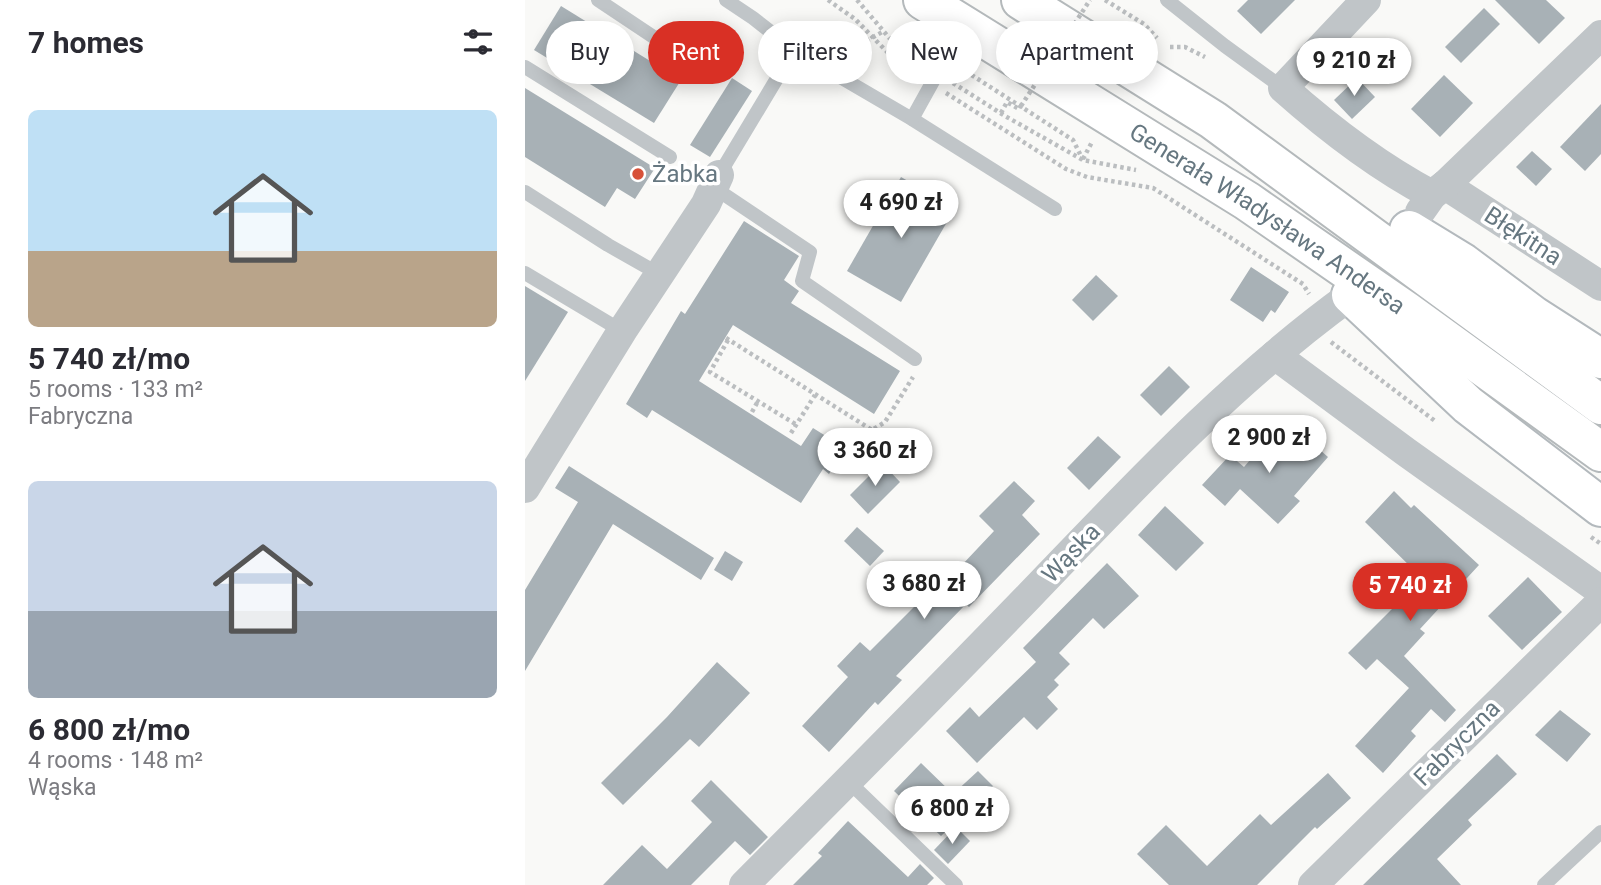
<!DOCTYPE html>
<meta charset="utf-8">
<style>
:root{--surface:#fff;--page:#f7f7f7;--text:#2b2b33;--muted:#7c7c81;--accent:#d93025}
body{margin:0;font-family:Roboto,sans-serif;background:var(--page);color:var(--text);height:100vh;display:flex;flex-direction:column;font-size:26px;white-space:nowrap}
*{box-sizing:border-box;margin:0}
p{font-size:23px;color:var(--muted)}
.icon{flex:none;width:38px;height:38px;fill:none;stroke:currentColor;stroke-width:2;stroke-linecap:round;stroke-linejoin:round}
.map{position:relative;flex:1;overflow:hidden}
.drawer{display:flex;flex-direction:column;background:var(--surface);width:525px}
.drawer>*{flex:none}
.banner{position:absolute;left:21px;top:21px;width:665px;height:63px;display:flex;gap:14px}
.price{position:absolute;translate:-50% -60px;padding:0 16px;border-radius:24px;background:#fff;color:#222;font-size:23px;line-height:46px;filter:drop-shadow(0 2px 4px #0008)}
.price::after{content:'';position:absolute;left:50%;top:42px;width:21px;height:16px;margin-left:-10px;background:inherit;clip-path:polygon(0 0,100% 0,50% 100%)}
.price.selected{background:var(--accent);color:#fff}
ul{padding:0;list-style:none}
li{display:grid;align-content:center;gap:14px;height:371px;padding:0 28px}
li span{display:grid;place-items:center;height:217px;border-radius:10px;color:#555}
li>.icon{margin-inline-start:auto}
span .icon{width:126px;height:126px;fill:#fffc;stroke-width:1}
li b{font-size:30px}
h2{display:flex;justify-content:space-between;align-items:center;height:84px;padding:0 28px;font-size:30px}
.tag{padding:0 24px;border-radius:32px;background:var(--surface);box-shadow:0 4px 18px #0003;font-size:24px;line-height:63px}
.tag.selected{background:var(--accent);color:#fff}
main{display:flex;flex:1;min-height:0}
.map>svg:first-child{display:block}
.building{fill:#a8b1b6}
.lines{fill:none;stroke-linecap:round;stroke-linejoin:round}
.secondary-casing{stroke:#b3b9bd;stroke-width:42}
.trunk-casing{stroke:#b4b9bb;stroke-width:42}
.path{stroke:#bbbec0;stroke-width:4.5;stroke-dasharray:3.5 3.5;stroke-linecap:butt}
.service{stroke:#c0c5c8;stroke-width:14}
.minor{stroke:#c0c5c8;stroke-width:30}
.secondary{stroke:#fff;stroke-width:38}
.trunk{stroke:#fff;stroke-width:38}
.path-bridge{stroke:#bbbec0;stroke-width:4.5;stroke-dasharray:3.5 3.5;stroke-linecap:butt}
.poi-dot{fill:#d75139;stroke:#fff;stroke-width:2.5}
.labels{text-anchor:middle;stroke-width:7;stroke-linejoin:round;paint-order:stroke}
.poi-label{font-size:24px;fill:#667780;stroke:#fff;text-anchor:start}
.street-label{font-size:24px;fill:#667780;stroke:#fff}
</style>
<main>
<section class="drawer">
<h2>7 homes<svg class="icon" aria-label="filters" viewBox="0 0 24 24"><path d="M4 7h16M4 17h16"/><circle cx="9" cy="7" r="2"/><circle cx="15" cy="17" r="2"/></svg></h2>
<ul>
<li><span style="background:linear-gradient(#bfe0f5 65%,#b9a48a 0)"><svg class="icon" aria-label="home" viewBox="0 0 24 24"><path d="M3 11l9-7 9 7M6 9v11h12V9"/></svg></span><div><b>5 740 zł/mo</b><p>5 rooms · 133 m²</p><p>Fabryczna</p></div></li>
<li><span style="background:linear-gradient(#c9d6e8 60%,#9aa5b1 0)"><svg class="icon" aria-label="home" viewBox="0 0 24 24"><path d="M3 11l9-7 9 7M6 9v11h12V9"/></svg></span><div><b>6 800 zł/mo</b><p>4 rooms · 148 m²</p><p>Wąska</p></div></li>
</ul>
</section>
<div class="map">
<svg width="1076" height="885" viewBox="0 0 1076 885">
<rect width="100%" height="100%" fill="#f9f9f7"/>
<!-- building -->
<g class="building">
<path d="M723,0H770L736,34L712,11Z"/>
<path d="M970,0H1021L1040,18L1014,44Z"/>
<path d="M36,6L156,80L129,123L9,50Z"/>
<path d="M959,8L975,24L936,63L920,47Z"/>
<path d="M919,75L948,103L915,137L886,109Z"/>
<path d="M207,78L227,91L185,157L165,145Z"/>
<path d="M832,78L850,97L827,119L809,100Z"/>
<path d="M0,88L130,168L110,199L92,188L80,207L0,157Z"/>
<path d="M1076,104V154L1060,171L1035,147Z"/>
<path d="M1007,151L1027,169L1011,186L991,167Z"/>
<path d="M376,177L430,208L376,302L322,271Z"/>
<path d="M219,221L274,256L259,280L274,291L266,303L375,371L349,414L208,325L174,381L276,446L288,428L320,448L304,474L298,469L276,503L127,410L122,418L101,404L156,311L160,314Z"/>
<path d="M726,267L764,292L750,313L746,310L738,322L705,300Z"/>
<path d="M571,275L593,296L568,321L547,300Z"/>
<path d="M0,286L43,312L0,381Z"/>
<path d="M644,366L665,387L636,416L615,395Z"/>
<path d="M754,426L771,443L778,435L803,457L769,496L775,501L753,524L715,489L700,506L677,485L705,455L719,467Z"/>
<path d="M573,436L596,457L564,490L542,468Z"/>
<path d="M357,463L375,482L343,514L325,495Z"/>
<path d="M44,466L189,558L176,580L88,524L0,671V590L53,502L30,488Z"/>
<path d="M489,481L510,501L497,515L515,534L444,607L441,604L371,676L377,680L353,705L350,702L304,752L277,726L323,677L312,666L335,642L345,651L398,598L402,602L469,531L454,516Z"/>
<path d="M869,491L886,508L889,505L954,565L895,629L900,633L879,656L931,710L920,722L906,709L886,731L891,736L858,773L830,746L884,688L852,659L841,670L823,653L890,586L885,582L893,574L840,522Z"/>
<path d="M640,506L679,543L651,571L613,535Z"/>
<path d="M332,527L359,551L345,566L319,541Z"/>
<path d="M200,551L218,562L207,581L189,570Z"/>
<path d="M582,563L614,596L579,629L568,618L534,653L545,664L529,680L534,685L522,697L533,709L512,730L499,717L452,763L421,731L445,707L454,717L511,662L498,648Z"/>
<path d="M1003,577L1037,612L997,650L963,616Z"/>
<path d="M192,662L225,693L174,747L165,739L98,805L76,783L142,717Z"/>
<path d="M1035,710L1066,734L1042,762L1010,735Z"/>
<path d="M972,754L992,774L943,820L947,825L912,859L936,885H838Z"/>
<path d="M396,763L428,794L453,771L468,786L416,836L369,791Z"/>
<path d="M803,773L826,798L792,829L790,827L732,885H644L612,854L641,825L682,866L735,814L746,825Z"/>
<path d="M186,780L243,837L225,855L210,841L166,885H78L117,845L142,869L187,822L166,801Z"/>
<path d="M323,821L383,877L395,864L409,878L402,885H268L297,856L293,853Z"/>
<path d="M431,827L445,841L423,864L409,850Z"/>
</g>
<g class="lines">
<!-- secondary casing -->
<g class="secondary-casing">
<g id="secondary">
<path d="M884,230L938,263L1009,316L1076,359"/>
<path d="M826,295L943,405L1076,507"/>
</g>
</g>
<!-- trunk casing -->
<g class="trunk-casing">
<g id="trunk">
<path id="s1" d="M398,0L722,201L881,311L1076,452"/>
<path d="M496,0L688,120L1076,405"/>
</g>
</g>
<!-- path -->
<g class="path">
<path d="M303,0L330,19L370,60L390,73"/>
<path d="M332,0L372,47L398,64"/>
<path d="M580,0L619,24L632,38"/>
<path d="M282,38L292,26H300L336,44L359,31"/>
<path d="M645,47H660L680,57"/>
<path d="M433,76L445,74L548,140L558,160"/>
<path d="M428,83L480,116L558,160L611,170"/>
<path d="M421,93L541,169L562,177L628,188L770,279L778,284L784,294"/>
<path d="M476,113L482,102L494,109L496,106"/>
<path d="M558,159L567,142"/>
<path d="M201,338L347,430L360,422L388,377"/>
<path d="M203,340L185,372L272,425"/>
<path d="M806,342L910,421"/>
<path d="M227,412L233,401"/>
<path d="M266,433L290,395"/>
<path d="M1066,537L1076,544"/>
</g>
<!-- service -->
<g class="service">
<path d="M73,0L178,70"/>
<path d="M642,0L700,46L758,88"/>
<path d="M269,50L387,119L530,209"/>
<path d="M0,67L145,157"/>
<path d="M387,119L438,27"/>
<path d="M194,175L269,50L228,18L201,0"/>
<path d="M188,187L285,252L277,281L390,359"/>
<path d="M0,192L83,245L134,274"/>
<path d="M0,273L97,331"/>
<path d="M323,781L431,885"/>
<path d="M1019,885L1076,832"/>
</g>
<!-- minor -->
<g class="minor">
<path d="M841,0L758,88C803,128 854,167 907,195"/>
<path d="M920,185L1076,286"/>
<path d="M895,212L907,195L920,185L1076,35"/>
<path d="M750,355L881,452L1076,591"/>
<path d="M0,488L97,331L181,204L194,175"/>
<path d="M219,885C315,789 411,692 505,595C607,489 707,381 826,295"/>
<path d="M788,885L1076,602"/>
</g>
<!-- secondary -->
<use href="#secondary" class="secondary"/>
<!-- trunk -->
<use href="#trunk" class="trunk"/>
<!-- path-bridge -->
<path class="path-bridge" d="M496,106L565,0"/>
</g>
<!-- markers -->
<circle class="poi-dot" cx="113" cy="174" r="7"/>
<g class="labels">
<!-- poi labels -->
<g class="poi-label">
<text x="127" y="182">Żabka</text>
</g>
<!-- street labels -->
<g class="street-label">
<text dy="8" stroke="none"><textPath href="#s1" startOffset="408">Generała Władysława Andersa</textPath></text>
<text transform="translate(998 236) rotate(33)" y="8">Błękitna</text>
<text transform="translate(546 553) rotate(-46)" y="8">Wąska</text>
<text transform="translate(932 743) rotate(-45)" y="8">Fabryczna</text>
</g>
</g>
</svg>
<b class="price" style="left:829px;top:98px">9 210 zł</b>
<b class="price" style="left:376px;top:240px">4 690 zł</b>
<b class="price" style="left:744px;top:475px">2 900 zł</b>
<b class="price" style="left:350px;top:488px">3 360 zł</b>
<b class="price" style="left:399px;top:621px">3 680 zł</b>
<b class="price selected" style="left:885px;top:623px">5 740 zł</b>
<b class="price" style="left:427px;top:846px">6 800 zł</b>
<div class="banner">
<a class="tag">Buy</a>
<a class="tag selected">Rent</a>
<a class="tag">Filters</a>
<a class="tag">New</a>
<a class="tag">Apartment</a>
</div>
</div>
</main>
